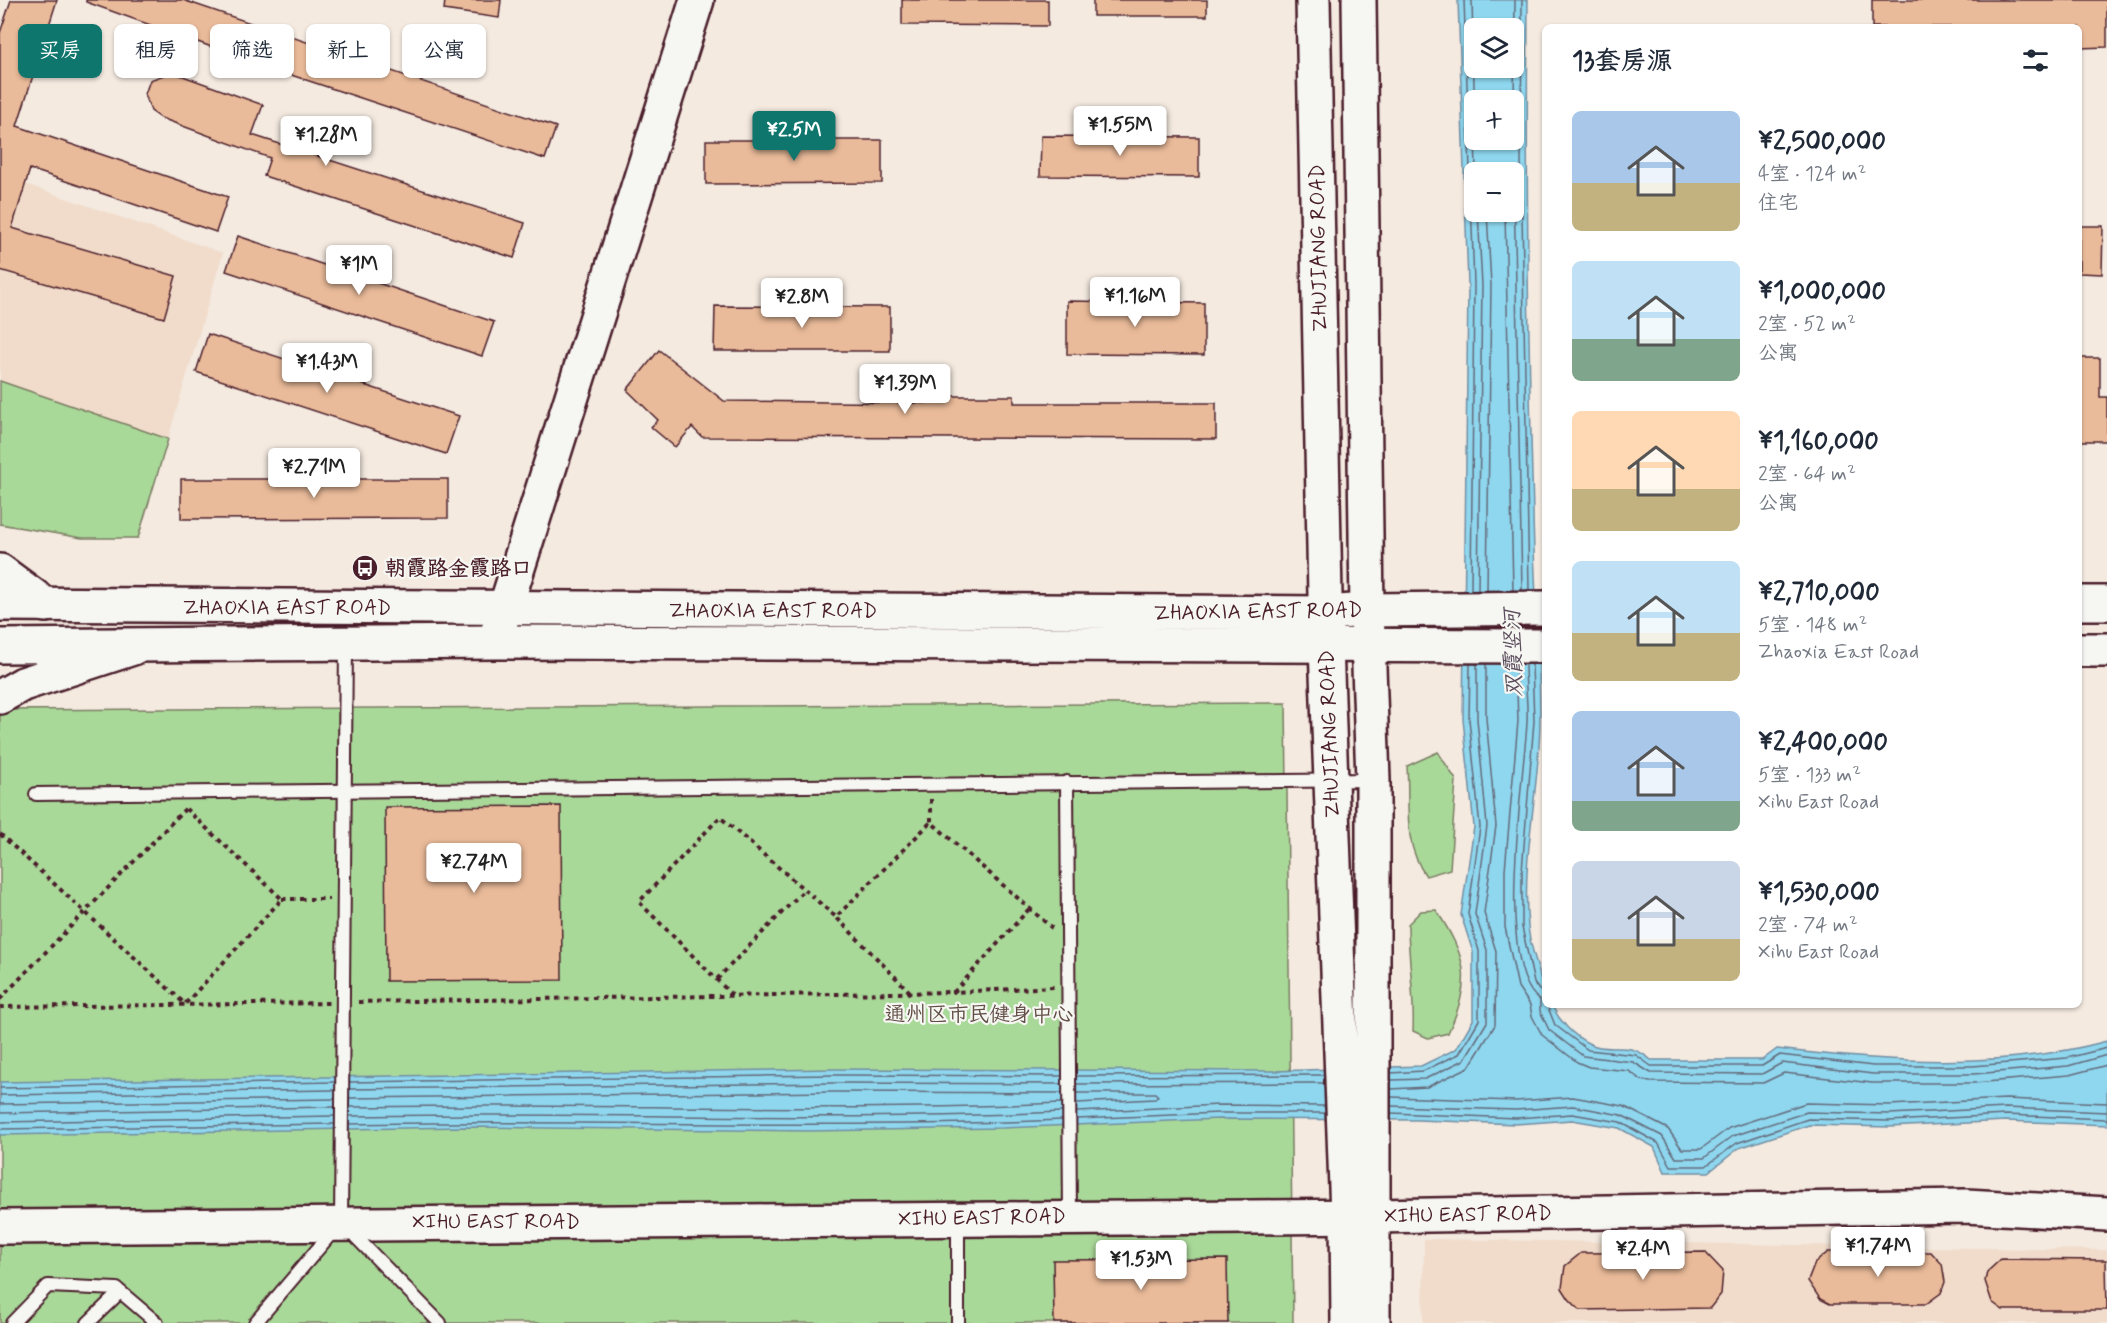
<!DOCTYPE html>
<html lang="zh">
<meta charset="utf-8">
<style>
:root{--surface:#fff;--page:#f6f6f7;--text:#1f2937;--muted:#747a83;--accent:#0f766e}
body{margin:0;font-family:Mynerve,"LXGW WenKai TC",sans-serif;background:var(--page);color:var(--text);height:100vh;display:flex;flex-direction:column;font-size:22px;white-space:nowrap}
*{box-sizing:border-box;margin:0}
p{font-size:20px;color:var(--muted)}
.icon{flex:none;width:33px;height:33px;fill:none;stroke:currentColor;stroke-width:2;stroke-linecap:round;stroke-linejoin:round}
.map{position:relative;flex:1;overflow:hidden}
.drawer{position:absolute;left:1542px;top:24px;width:540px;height:984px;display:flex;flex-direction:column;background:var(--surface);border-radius:9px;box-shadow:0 2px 4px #0004}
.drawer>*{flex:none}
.hud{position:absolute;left:18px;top:24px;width:570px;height:54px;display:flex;gap:12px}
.buttons{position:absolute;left:1464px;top:18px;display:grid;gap:12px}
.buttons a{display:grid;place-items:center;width:60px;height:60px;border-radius:9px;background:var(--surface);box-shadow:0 2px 4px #0004;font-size:30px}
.price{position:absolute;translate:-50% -51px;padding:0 14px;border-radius:6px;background:#fff;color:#222;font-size:20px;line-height:39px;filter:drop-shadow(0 2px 3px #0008)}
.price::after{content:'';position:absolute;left:50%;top:36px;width:18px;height:14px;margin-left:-9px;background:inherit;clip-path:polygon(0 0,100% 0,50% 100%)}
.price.selected{background:var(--accent);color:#fff}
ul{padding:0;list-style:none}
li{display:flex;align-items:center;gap:18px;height:150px;padding:0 30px}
li span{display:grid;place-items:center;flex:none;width:168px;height:120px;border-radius:9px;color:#555}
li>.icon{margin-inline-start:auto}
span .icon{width:72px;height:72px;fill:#fffc;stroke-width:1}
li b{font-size:26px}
h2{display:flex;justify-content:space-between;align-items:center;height:72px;padding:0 30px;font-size:26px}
.chip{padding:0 21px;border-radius:9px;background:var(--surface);box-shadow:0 2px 4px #0004;font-size:21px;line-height:54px}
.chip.selected{background:var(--accent);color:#fff}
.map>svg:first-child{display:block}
.built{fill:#f1dccb}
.green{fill:#a9d999;stroke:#7a7c62;stroke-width:1.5}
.water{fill:#8ed7ef;stroke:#738da1;stroke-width:1.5;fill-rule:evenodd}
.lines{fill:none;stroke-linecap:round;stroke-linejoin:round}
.shore{stroke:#656979;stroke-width:1.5}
.building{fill:#eabb9a;stroke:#4a1f2b;stroke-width:1.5}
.lane-casing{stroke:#4a1f2b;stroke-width:16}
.secondary-casing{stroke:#4a1f2b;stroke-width:38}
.primary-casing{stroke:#4a1f2b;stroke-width:38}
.path{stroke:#4a1f2b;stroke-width:4;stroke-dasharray:4.5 4.5;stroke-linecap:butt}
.lane{stroke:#f6f6f2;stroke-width:12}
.secondary{stroke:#f6f6f2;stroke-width:33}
.primary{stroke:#f6f6f2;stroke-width:33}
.labels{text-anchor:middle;stroke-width:4.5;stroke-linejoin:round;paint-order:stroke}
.street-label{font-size:21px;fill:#4a1f2b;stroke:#f6f6f2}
.poi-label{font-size:21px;font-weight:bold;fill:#4a1f2b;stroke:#f6f6f2;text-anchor:start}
.park-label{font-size:21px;fill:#624e46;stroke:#f6f6f2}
.water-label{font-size:22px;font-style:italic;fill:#5b4d5c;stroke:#f6f6f2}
</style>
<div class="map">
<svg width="2107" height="1323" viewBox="0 0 2107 1323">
<rect width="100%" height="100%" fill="#f4eae0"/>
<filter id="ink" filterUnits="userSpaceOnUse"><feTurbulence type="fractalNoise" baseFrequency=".0167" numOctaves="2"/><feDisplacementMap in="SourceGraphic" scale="12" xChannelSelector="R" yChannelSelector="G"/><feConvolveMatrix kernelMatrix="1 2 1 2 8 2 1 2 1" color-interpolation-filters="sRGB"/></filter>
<g filter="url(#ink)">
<!-- built -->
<g class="built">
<path d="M0,175L223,253L168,439L0,381Z"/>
<path d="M1424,1239L2107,1250V1323H1423Z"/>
</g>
<!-- green -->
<g class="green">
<path d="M0,381L168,439L138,538H82L0,524Z"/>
<path d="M1286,703L1293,1323H0V710Z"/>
<path d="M1438,752L1456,780L1450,869L1426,876C1402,842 1410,806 1407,766Z"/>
<path d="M1436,910C1467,957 1473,981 1448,1033L1428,1038L1413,1031C1415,995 1408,960 1408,924L1421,911Z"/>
</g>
<!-- water -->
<path class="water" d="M1458,0H1528C1526,171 1528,341 1533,512C1534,581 1540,650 1540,719C1540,788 1521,857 1528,926C1530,953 1545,979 1545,1005H1552C1559,1021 1573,1036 1590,1044C1612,1054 1627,1039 1651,1060H1762L1777,1049C1886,1062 2000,1070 2107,1041V1125L2006,1121L1889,1127L1809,1125L1739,1148L1709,1172H1665L1654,1147L1619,1128L1572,1120L1516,1124L1417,1120L1219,1119L1003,1128L809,1131L464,1127L0,1135V1082L832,1069L1275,1071L1421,1066L1456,1049L1473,1020V952L1461,915L1474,827L1463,719L1468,284ZM1474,28H1514V68H1474ZM1474,100H1514V140H1474ZM1474,172H1514V212H1474Z"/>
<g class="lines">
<!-- shore -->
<g class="shore">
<path d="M1464,0L1474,284L1471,591"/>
<path d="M1472,0L1476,172"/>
<path d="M1522,0L1521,159L1529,590"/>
<path d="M1514,109L1515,0"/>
<path d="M1514,186L1522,590"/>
<path d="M1478,212L1482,285L1478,591"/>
<path d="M1487,212L1491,285L1487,591"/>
<path d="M1505,212L1513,590"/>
<path d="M1516,664L1518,721L1505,870V927L1518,987L1530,1005L1532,1016L1542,1035L1577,1062L1589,1067L1629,1071L1641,1080L1650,1082L1763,1083L1784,1073L1872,1083H1974L2069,1075L2107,1065"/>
<path d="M1525,664C1525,684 1528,704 1527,723C1524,776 1494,970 1540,1000V1011L1549,1030L1583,1056L1633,1062L1651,1073L1762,1074L1782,1063L1873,1074H1974L2068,1066L2107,1055"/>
<path d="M1532,664L1534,721L1522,871V927L1534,983L1539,990L1545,992"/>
<path d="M1547,1005L1555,1025L1588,1050L1636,1055L1651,1066H1762L1780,1055L1873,1066H1973L2067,1058L2107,1048"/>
<path d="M1391,1073L1423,1071L1459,1054L1479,1020V951L1468,914L1480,827L1469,719L1470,664"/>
<path d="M1077,1076L1324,1075"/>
<path d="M1391,1080L1425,1079L1464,1060L1487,1022V950L1475,914L1487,826L1477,719V664"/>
<path d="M350,1082L832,1075L1062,1076"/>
<path d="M1077,1084L1324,1083"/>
<path d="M0,1088L335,1082"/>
<path d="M350,1089L832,1083L1062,1084"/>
<path d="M1391,1089L1427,1087L1469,1067L1495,1025L1496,951L1484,913L1496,826L1486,718V664"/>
<path d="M1077,1093H1155L1158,1096L1155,1099L1077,1103"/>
<path d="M0,1095L335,1090"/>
<path d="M1391,1097L1516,1101L1573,1097L1623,1106L1668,1129L1682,1149H1701L1729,1128L1806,1103L1889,1105L2006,1099L2107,1103"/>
<path d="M350,1098L832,1092L1062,1093"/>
<path d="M0,1104L335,1099"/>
<path d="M1391,1106L1516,1110L1573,1106L1621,1115L1662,1136L1676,1158H1704L1733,1136L1807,1112L1889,1114L2006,1108L2107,1112"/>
<path d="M349,1107C587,1102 824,1114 1062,1103"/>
<path d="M1077,1112L1219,1105L1325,1106"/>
<path d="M0,1113L334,1107"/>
<path d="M1391,1113L1516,1118L1572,1114L1620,1122L1658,1143L1671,1166H1706L1737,1143L1808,1119L1889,1121L2006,1115L2107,1119"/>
<path d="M349,1116C587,1111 825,1123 1062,1112"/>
<path d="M1077,1119L1219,1113H1325"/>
<path d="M0,1122L334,1116"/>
<path d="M349,1124C587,1119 825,1130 1062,1120"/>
<path d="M0,1129L334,1124"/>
</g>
</g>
<!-- building -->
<g class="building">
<path d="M11,0H57L17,126L228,197L216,232L30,169L12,228L176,276L164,318L0,270V33Z"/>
<path d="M86,0H183L556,127L545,159L276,70L86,2Z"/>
<path d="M445,0H501L499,18L444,10Z"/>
<path d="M902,0H1048V26L902,25Z"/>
<rect x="1093" y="0" width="114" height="16"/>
<path d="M1872,0H2107V47L2079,48V27H1872Z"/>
<path d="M172,72L263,105L252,135L525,223L514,258L264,176L270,158L161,118L151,111L145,94L150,80Z"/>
<path d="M1041,136L1199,137V177L1040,176Z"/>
<path d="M706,140H882V183L706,184Z"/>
<path d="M2079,226H2103L2102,274L2079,273Z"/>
<path d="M238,236L494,322L482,356L226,271Z"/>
<path d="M1067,301L1204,303V355L1067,354Z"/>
<path d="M715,306L890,307V351H714Z"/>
<path d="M208,334L459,416L446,454L196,372Z"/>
<path d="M659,350L724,401L926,403L925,396H1014V403H1216V439L702,437L692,427L675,447L651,427L658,420L627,390Z"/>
<path d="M2079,358H2100V397H2107V441H2079Z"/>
<path d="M181,479H448V518L181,519Z"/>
<path d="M561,806L562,980L386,981L385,807Z"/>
<path d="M1705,1252L1723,1271L1721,1294L1710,1308L1580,1310L1569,1299L1562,1288L1565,1266L1581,1253Z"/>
<path d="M1828,1252H1931L1942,1264L1945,1282L1941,1293L1926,1304H1830L1820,1299L1808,1281L1815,1263Z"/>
<path d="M1227,1259L1228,1323H1054L1053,1260Z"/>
<path d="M2001,1259L2106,1260L2107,1310H2003L1992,1302L1985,1281L1987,1272Z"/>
</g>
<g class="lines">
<!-- lane casing -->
<g class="lane-casing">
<g id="lane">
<path d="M1067,782L1070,1216"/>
<path d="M36,794L1373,780"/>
<path d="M341,1222L346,644"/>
<path d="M958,1222V1323"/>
<path d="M350,1231L440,1323"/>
<path d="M12,1323L48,1286L117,1289L157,1323"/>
<path d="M88,1323L120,1292"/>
<path d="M255,1323L334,1230"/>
</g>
</g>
<!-- secondary casing -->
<g class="secondary-casing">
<g id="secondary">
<path d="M1313,0L1326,646L1347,1215L1348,1323"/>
<path d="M1359,0L1367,610L1373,780V1323"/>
<path d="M0,571L46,605"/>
<path d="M497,634L697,0"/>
<path d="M0,697L23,684L133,648"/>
<path d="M0,1227L1373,1216L1966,1206L2107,1214"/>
</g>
</g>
<!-- primary casing -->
<g class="primary-casing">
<g id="primary">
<path d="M2079,603H2107"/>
<path d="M0,604L1325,613L1367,610L1545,608"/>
<path d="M0,646L495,642L1545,646"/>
<path d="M2079,650H2107"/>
</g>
</g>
<!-- path -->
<g class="path">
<path d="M931,799V822L1052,928"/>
<path d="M0,834L185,1004L282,899L186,809"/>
<path d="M282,899H329"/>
<path d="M1029,909L954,992L1055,987"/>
<path d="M717,979L804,890"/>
<path d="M910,992L836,917L931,822"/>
<path d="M732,995L639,902L720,817L836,917"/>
<path d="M0,999L186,808"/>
<path d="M358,1002L954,992"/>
<path d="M0,1007L330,1003"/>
</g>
<!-- lane -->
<use href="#lane" class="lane"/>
<!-- secondary -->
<use href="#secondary" class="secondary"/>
<!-- primary -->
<use href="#primary" class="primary"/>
</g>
</g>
<!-- icons -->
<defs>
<g id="bus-disc" transform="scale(1.35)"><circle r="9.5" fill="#4a1f2b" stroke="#f6f6f2"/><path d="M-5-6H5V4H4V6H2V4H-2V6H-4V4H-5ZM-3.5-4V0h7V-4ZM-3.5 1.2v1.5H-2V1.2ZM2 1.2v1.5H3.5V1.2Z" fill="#fff"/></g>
</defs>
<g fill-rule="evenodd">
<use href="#bus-disc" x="365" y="568"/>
</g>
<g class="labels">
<!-- street labels -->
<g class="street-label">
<text transform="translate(1318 248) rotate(-91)" y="7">ZHUJIANG ROAD</text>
<text x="287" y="614">ZHAOXIA EAST ROAD</text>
<text x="773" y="617">ZHAOXIA EAST ROAD</text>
<text transform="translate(1258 611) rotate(-1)" y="7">ZHAOXIA EAST ROAD</text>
<text transform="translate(1329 734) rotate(-92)" y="7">ZHUJIANG ROAD</text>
<text transform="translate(1468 1214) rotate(-1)" y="7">XIHU EAST ROAD</text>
<text transform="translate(982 1217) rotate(-1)" y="7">XIHU EAST ROAD</text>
<text x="496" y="1228">XIHU EAST ROAD</text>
</g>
<!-- poi labels -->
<g class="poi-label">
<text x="385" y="575">朝霞路金霞路口</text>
</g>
<!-- park labels -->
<g class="park-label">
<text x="979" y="1021">通州区市民健身中心</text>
</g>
<!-- water labels -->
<g class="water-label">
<text transform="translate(1512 653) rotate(-92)" y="8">双霞竖河</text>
</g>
</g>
</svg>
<div class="buttons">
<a><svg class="icon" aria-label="layers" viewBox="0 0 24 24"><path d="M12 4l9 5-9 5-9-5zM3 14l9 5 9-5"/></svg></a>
<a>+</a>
<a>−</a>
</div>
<b class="price" style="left:1120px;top:157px">¥1.55M</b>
<b class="price selected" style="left:794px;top:162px">¥2.5M</b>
<b class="price" style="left:326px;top:167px">¥1.28M</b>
<b class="price" style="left:359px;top:296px">¥1M</b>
<b class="price" style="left:1135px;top:328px">¥1.16M</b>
<b class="price" style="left:802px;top:329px">¥2.8M</b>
<b class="price" style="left:327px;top:394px">¥1.43M</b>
<b class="price" style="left:905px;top:415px">¥1.39M</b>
<b class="price" style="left:314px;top:499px">¥2.71M</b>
<b class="price" style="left:474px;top:894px">¥2.74M</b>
<b class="price" style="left:1878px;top:1278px">¥1.74M</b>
<b class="price" style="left:1643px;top:1281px">¥2.4M</b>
<b class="price" style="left:1141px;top:1291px">¥1.53M</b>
<div class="hud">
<a class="chip selected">买房</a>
<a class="chip">租房</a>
<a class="chip">筛选</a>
<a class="chip">新上</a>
<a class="chip">公寓</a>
</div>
<section class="drawer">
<h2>13套房源<svg class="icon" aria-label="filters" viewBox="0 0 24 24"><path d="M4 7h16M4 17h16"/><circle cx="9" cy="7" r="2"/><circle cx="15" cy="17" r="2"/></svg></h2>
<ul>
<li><span style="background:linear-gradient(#a9c7e8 60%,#c2b280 0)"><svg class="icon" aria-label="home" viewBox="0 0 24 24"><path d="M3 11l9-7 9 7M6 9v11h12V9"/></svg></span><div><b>¥2,500,000</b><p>4室 · 124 m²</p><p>住宅</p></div></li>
<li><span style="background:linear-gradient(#bfe0f5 65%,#7fa58c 0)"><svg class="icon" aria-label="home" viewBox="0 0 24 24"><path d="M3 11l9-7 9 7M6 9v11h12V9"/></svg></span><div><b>¥1,000,000</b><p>2室 · 52 m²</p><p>公寓</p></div></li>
<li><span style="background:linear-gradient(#ffd9b3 65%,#c2b280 0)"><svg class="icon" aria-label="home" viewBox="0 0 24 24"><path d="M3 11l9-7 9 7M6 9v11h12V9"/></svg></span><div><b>¥1,160,000</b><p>2室 · 64 m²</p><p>公寓</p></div></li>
<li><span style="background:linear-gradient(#bfe0f5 60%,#c2b280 0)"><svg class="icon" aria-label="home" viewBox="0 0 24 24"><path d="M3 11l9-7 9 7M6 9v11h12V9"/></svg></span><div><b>¥2,710,000</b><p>5室 · 148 m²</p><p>Zhaoxia East Road</p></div></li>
<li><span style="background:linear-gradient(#a9c7e8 75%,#7fa58c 0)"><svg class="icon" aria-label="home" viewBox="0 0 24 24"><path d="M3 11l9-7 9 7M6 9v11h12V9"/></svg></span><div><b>¥2,400,000</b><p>5室 · 133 m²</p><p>Xihu East Road</p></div></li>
<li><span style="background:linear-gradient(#c9d6e8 65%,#c2b280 0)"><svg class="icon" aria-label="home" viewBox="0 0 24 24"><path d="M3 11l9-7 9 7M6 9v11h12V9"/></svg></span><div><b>¥1,530,000</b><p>2室 · 74 m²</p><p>Xihu East Road</p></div></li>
</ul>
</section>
</div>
